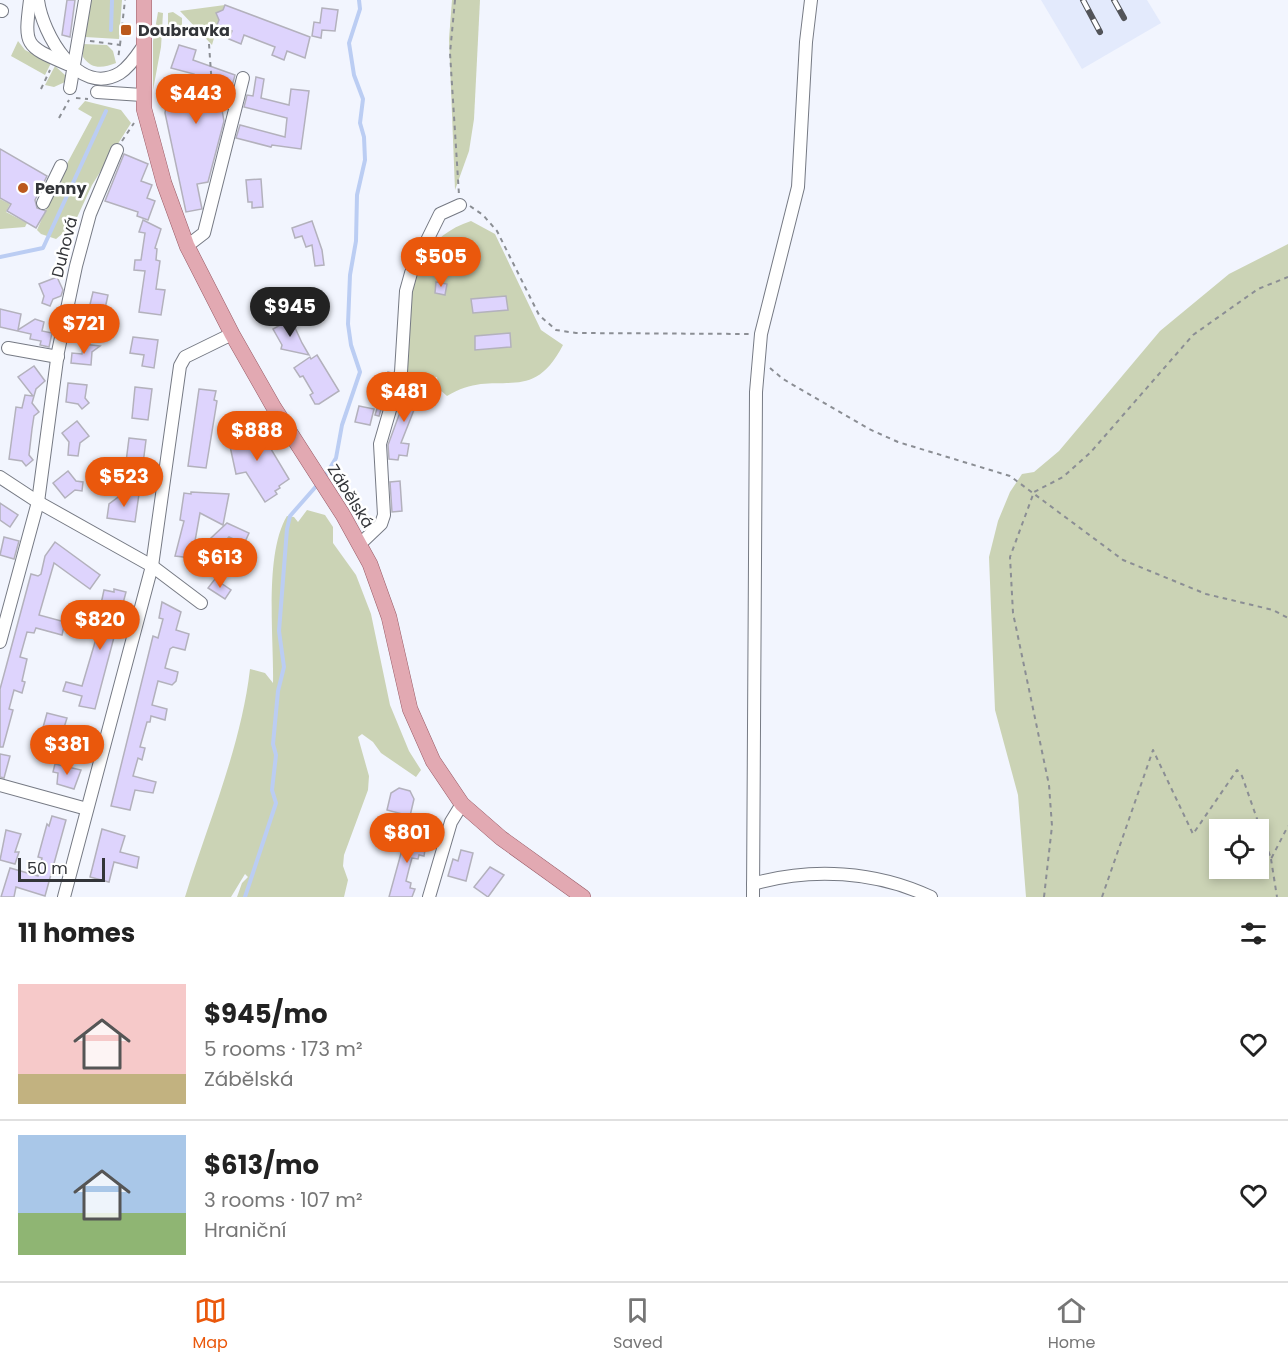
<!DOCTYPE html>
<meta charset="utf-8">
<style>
:root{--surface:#fff;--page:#f2f2f2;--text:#222;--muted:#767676;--line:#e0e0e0;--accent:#ea580c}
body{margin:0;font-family:Poppins,sans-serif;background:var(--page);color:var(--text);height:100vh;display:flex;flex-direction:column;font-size:22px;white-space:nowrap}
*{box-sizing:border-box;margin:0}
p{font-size:20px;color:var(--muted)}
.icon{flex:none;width:33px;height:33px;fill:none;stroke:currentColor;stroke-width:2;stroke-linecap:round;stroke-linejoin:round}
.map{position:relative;height:897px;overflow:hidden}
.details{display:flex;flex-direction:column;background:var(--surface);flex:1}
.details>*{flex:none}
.buttons{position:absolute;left:1209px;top:819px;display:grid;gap:12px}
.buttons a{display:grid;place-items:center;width:60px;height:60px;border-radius:0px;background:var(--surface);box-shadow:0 3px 9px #0003;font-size:30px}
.scale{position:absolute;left:18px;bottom:15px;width:87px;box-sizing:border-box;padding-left:6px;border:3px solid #333539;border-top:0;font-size:16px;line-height:21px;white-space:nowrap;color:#333539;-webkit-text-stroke:4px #fff;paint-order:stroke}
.price{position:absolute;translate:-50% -51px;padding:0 14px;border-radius:21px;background:var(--accent);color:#fff;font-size:20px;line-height:39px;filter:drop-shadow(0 2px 3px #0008)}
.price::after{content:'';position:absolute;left:50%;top:36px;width:18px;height:14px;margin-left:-9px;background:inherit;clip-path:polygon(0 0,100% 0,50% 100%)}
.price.active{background:#222;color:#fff}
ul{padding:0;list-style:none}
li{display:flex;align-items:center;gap:18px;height:150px;padding:0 18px}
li+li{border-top:2px solid var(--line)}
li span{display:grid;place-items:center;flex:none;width:168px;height:120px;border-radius:0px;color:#555}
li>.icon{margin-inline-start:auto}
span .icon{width:72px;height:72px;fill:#fffc;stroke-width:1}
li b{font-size:26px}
h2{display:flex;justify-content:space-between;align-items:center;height:72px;padding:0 18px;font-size:26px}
.tabs{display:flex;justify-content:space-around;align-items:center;height:84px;border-top:2px solid var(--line);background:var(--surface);font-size:16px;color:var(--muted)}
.tabs a{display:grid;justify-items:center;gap:3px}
.tabs .active{color:var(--accent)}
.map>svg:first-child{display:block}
.built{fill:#e3eafc}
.green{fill:#cbd3b5;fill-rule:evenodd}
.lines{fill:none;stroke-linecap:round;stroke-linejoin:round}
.stream{stroke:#bbcdf3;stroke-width:4}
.building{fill:#ded4fd;stroke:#b3b1bc;stroke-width:1.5}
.minor-casing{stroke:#767a84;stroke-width:14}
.major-casing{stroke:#985b66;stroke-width:16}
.path{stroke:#8b8e94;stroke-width:2;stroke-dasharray:4.5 4.5;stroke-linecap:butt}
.minor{stroke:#fff;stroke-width:12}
.major{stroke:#e2a9b2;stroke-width:15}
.rail-casing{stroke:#525459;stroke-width:6}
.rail{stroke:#fff;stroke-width:4;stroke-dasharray:11;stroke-linecap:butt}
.poi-dot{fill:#bb591d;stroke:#fff;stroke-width:2}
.labels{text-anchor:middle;stroke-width:5;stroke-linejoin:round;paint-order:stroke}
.poi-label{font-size:16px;font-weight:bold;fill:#333539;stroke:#fff;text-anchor:start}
.street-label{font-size:16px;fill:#333539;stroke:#fff}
</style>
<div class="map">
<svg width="1288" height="897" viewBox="0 0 1288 897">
<rect width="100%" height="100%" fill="#f2f5fe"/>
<!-- built -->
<path class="built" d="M1041,0H1147L1161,23L1082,69Z"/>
<!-- green -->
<g class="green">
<path d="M90,0H122L119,39L85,37Z"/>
<path d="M452,0H480L474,119L469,151L455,190L449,39Z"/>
<path d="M225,5L223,11L217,14L220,17L212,45L180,11Z"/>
<path d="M158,12L163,13L161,47L153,90V41Z"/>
<path d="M173,12L182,18V34L168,29V13Z"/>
<path d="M18,41L25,50L51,63L45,75L11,56Z"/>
<path d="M83,44L107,45L113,51L116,63C103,68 92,70 83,57Z"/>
<path d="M55,66L65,75V82L54,87L45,85Z"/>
<path d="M85,101L121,110L131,123L92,185L74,224L56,239L41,234L37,230L62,173L92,117L78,109Z"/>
<path d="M0,199L10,204L6,212L27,223L25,227L0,229Z"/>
<path d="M471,221L495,234L541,330L563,345C530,409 497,365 447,396L439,389L437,377L404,382C408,321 400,244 471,221Z"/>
<path d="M1288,244V897H1026L1018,795L995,710L989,557L998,521L1010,492L1022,474L1034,472L1059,451L1160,331L1229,274ZM1220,830H1258V868H1220Z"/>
<path d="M307,510L325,515L333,527V543L356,575L371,614L390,705L409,751L421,770L416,777L381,753L373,742L362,734L358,737L369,776L368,790L344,855L343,866L348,880L344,897H237L242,883L248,877L245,874L231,897H185C208,823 241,747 250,669L265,673L273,683C274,638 264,554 287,516L294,517L298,522Z"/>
</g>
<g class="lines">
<!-- stream -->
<g class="stream">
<path d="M111,30L112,0"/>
<path d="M0,257L43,248L106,111"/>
<path d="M324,478L336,458L342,425L360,372L351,345L348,324L350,275L356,241L357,195L365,160L364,137L360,123L363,99L354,75L349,43L360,9L359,0"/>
<path d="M245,897L276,803L272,790L276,755L273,744L278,691L284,667L279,631L287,529L290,516L319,483"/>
</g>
</g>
<!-- building -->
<g class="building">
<path d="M67,0H75L70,37L62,35Z"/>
<path d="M225,5L310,37L305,58L287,51L284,60L272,55L275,47L244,35L241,44L229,39L232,31L217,25L219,20L216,13L223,10Z"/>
<path d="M322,8L338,10L335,31L322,30L321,38L312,36L314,22L320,23Z"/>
<path d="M179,45L196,50L193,60L235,75L230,94L209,91L203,97L206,106L222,110L224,121L208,182L197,184L202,209L186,212L165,113L167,101L176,103V99L188,102L194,74L171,68Z"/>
<path d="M256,77L264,79L261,98L289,105L291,89L309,91L301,149L272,145L271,147L236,138L240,125L285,137L287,118L244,107L247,95L253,96Z"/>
<path d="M0,149L47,176L35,200L37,208L46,211L36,228L7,211L11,204L0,198Z"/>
<path d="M124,154L148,164L141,181L152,185L147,198L155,201L148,220L137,216L138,212L105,201Z"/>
<path d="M261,179L263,207L252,208V202H248L246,180Z"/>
<path d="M143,220L161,229L155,248L157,249L156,260L160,261L156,289L165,290L161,315L139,312L145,271L134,270L135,260H141L145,233L139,232Z"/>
<path d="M312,221L322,250L324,265L315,266L312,245L306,247L302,236L295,238L292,228Z"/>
<path d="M57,277L63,290L61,296L53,299L50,306L42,303L44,296L39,284Z"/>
<path d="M436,282L447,284L445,295L435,293Z"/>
<path d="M93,292L108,295L101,327L86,321Z"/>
<path d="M506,296L508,310L473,313L471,299Z"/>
<path d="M0,309L21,314L18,330L35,319L44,322L42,331L52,333L49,347L40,345L41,341L30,339L31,334L0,327Z"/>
<path d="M291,319L302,343L309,355L281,349L282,345L273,329Z"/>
<path d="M510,333L511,347L475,350V336Z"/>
<path d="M133,337L158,340L154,368L142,366L144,355L130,353Z"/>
<path d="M83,344L100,346L92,352L91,365L71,363L72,353L82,354Z"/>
<path d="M317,355L339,391L319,404H315L310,395L313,393L303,376L300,377L294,368L310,357L311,359Z"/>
<path d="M34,366L45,381L36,389L32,403L39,412L34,416L32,429L29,455L33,460L26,466L22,461L9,459L16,407L22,408L25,395L33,396L18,377Z"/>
<path d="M388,372L392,373L379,416L375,415L384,387H381L383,378H386Z"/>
<path d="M411,382L423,387L401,443L409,444L407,456L399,455L398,460L389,459L388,445Z"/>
<path d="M68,383L87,385L85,398L89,403L82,409L78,404L66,402Z"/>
<path d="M135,387L152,389L148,420L132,418Z"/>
<path d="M199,389L216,391L214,400L217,401L206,468L188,466Z"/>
<path d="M359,406L374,409L370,425L355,422Z"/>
<path d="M77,421L89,436L80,443L78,456L68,455L69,442L62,433Z"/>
<path d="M247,429L251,434L259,429L289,479L279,486L280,488L275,491L277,494L265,502L246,472L236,474L228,437Z"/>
<path d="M129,438L146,440L142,472L125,470Z"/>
<path d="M68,471L76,481L83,482L82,491L75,490L65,498L53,483Z"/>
<path d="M400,481L402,511L392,512L390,482Z"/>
<path d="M125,492L139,494L135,522L107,518L109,504Z"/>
<path d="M191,492L229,494L223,525L200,513L192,558L175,556L184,521L180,520L184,493L191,494Z"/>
<path d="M0,503L18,515L10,527L0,520Z"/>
<path d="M227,523L249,533L244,544L229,537L220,546L211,538Z"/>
<path d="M4,537L19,541L14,559L0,555Z"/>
<path d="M55,542L100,575L90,589L54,563L39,615L65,622L62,635L36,628L34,633L27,632L20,657L27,659L22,681L25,682L22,693L14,690L9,709L13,710L3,747H0V689L6,667L31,574L38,576L41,574L45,556Z"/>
<path d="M224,554L232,560L223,573L214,567Z"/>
<path d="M215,579L231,590L225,599L208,588Z"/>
<path d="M114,589L126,592L95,709L79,706L82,696L63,691L66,682L82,686L106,605L101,604L104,590L114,592Z"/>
<path d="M162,602L181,612L176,630L189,634L185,650L173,647L170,649L165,668L178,672L176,681L172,685L158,681L152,705L167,709L165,720L151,716L150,722H147L140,747L145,748L142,760L138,758L133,776L156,782L153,793L135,790L130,810L111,806L153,636L158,638L163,619L159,618Z"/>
<path d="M47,713L67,718L63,731L57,730L50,757L36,753Z"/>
<path d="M0,754L10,756L4,778L0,777Z"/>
<path d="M55,764L81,770L74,789L57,784L58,773L53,772Z"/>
<path d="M399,788L410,791L414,799L410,816L387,810L391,793Z"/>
<path d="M52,816L66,820L45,896L16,887L14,897H1L10,868L38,876L42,858L38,857L47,824L49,826Z"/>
<path d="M408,828L420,831L418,837L424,838L422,843L427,844L425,850L424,856L419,855L418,859L412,858L409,869L406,881L411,883L410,888L415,889L412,897H389Z"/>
<path d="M102,829L125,836L120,852L139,857L137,868L114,862L109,882L90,877Z"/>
<path d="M6,830L21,834L15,852H19L15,864L0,860Z"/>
<path d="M461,850L473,853L466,881L448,876L453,859L458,861Z"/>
<path d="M490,867L504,875L488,897L474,887Z"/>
</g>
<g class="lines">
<!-- minor casing -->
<g class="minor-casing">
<g id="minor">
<path d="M30,0C24,46 25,46 67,64"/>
<path d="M38,0C42,33 78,98 120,73C129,67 136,57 142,48"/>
<path d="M0,10L2,11"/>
<path d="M70,88L85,0"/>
<path d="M97,92L142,95"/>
<path d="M211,99L236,104"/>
<path d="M43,203L61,166"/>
<path d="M187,246L204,233L243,78"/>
<path d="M8,348L58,357"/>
<path d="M0,477L38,502L152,566L201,603"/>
<path d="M360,544L381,524L384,515L380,444L401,372L406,291L411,273L440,214L460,205"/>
<path d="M0,642L38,502L58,352L76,266L90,214L117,150"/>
<path d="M0,785L87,809"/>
<path d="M753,884C811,867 876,871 931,897"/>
<path d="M64,897L152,566L180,366L185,357L232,334"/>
<path d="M429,897L451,822L462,804"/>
<path d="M753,897L756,392L761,334L798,187L806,42L811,0"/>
</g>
</g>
<!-- major casing -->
<g class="major-casing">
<path id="major" d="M144,0V109L164,183L187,246L232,334L273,406L343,515L370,564L389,617L410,709L433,761L462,804L501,838L583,897"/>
</g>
<!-- path -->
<g class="path">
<path d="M455,0L450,53L459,195"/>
<path d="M90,41L120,45L118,59"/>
<path d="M209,44L212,87"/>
<path d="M120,45L125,0"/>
<path d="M41,89L50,70"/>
<path d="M76,98L88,99"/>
<path d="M59,118L69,100"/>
<path d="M122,141L134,123"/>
<path d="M470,206L483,215L497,231L539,315L556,330L576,333L750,334"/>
<path d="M770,368L783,379L869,429L898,442L1010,476L1123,560L1206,594L1273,610L1288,618"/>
<path d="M1271,859L1277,897"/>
<path d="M1044,897L1052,826L1049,785L1013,613L1010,557L1034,492L1063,477L1090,453L1193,335L1258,289L1288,277"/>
<path d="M1102,897L1153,750L1193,834L1237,770L1242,776L1271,859L1288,826"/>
</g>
<!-- minor -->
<use href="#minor" class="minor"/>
<!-- major -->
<use href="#major" class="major"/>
<!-- rail casing -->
<g class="rail-casing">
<g id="rail">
<path d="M1083,0L1100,32"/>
<path d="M1114,0L1124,18"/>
</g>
</g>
<!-- rail -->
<use href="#rail" class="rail"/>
</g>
<!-- markers -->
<g class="poi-dot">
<rect x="120" y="24" width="12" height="12" rx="3"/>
<circle cx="23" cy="188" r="6"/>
</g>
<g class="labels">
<!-- poi labels -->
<g class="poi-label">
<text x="138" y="36">Doubravka</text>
<text x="35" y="194">Penny</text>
</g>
<!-- street labels -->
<g class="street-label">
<text transform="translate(64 247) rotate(-76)" y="6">Duhová</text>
<text transform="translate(351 496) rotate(58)" y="6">Zábělská</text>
</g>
</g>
</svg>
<div class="buttons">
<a><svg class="icon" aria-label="locate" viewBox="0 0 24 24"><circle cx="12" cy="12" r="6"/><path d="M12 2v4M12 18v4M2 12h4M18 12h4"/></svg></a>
</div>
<div class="scale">50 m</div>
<b class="price" style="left:196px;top:125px">$443</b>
<b class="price" style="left:441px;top:288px">$505</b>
<b class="price active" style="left:290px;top:338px">$945</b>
<b class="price" style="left:84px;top:355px">$721</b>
<b class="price" style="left:404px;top:423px">$481</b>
<b class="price" style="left:257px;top:462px">$888</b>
<b class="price" style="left:124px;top:508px">$523</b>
<b class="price" style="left:220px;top:589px">$613</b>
<b class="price" style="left:100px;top:651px">$820</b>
<b class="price" style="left:67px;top:776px">$381</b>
<b class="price" style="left:407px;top:864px">$801</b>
</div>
<section class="details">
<h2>11 homes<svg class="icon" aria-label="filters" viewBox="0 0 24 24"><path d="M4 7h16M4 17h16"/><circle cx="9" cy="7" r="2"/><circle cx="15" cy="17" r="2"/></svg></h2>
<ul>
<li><span style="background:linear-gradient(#f6c9c9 75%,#c2b280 0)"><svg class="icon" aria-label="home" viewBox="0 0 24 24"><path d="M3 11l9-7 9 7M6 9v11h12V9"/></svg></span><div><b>$945/mo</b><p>5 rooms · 173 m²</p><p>Zábělská</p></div><svg class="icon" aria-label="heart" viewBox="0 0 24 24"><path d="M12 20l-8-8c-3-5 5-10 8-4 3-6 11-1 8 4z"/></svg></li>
<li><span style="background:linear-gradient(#a9c7e8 65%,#8fb573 0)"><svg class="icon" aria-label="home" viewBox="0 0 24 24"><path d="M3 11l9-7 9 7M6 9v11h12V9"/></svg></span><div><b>$613/mo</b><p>3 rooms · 107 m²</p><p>Hraniční</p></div><svg class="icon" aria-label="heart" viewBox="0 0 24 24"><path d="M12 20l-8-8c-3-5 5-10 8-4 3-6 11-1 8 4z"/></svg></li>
</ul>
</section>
<nav class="tabs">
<a class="active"><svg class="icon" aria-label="map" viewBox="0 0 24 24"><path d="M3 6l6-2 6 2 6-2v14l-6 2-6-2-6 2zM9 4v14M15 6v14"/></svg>Map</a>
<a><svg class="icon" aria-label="saved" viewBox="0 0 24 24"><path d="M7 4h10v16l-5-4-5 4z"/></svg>Saved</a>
<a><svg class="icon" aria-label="home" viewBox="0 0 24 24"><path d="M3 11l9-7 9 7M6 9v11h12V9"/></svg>Home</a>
</nav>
